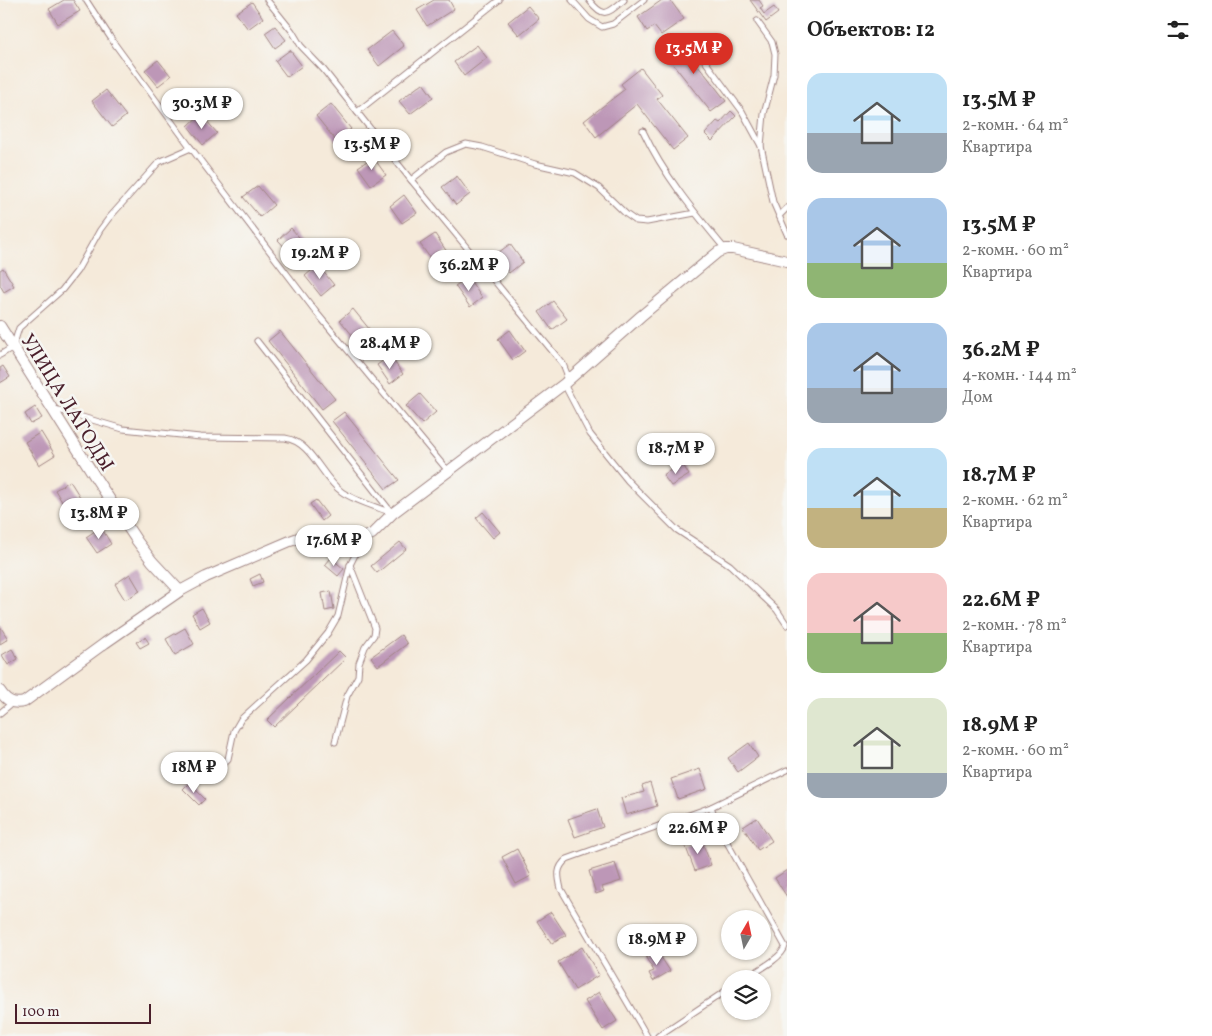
<!DOCTYPE html>
<html lang="ru">
<meta charset="utf-8">
<style>
:root{--surface:#fff;--page:#f6f6f6;--text:#222;--muted:#767676;--accent:#d93025}
body{margin:0;font-family:Vollkorn,serif;background:var(--page);color:var(--text);height:100vh;display:flex;flex-direction:column;font-size:19px;white-space:nowrap}
*{box-sizing:border-box;margin:0}
p{font-size:16px;color:var(--muted)}
.icon{flex:none;width:28px;height:28px;fill:none;stroke:currentColor;stroke-width:2;stroke-linecap:round;stroke-linejoin:round}
.map{position:relative;flex:1;overflow:hidden}
.details{display:flex;flex-direction:column;background:var(--surface);width:425px}
.details>*{flex:none}
.needle{width:32px;rotate:9deg}
.fabs{position:absolute;left:721px;top:910px;display:grid;gap:10px}
.fabs a{display:grid;place-items:center;width:50px;height:50px;border-radius:50%;background:var(--surface);box-shadow:0 1px 4px #0004;font-size:25px}
.scale{position:absolute;left:15px;bottom:12px;width:136px;box-sizing:border-box;padding-left:5px;border:2px solid #4a1f2b;border-top:0;font-size:14px;line-height:18px;white-space:nowrap;color:#4a1f2b;-webkit-text-stroke:4px #f6f6f2;paint-order:stroke}
.price{position:absolute;translate:-50% -42px;padding:0 11px;border-radius:18px;background:#fff;color:#222;font-size:16px;line-height:32px;filter:drop-shadow(0 1px 2px #0008)}
.price::after{content:'';position:absolute;left:50%;top:30px;width:15px;height:11px;margin-left:-8px;background:inherit;clip-path:polygon(0 0,100% 0,50% 100%)}
.price.current{background:var(--accent);color:#fff}
ul{padding:0;list-style:none}
li{display:flex;align-items:center;gap:15px;height:125px;padding:0 20px}
li span{display:grid;place-items:center;flex:none;width:140px;height:100px;border-radius:15px;color:#555}
li>.icon{margin-inline-start:auto}
span .icon{width:60px;height:60px;fill:#fffc;stroke-width:1}
li b{font-size:21px}
h2{display:flex;justify-content:space-between;align-items:center;height:60px;padding:0 20px;font-size:21px}
main{display:flex;flex:1;min-height:0}
.map>svg:first-child{display:block}
.building{fill:#bd97b7}
.lines{fill:none;stroke-linecap:round;stroke-linejoin:round}
.lane-casing{stroke:#a08482;stroke-width:7}
.street-casing{stroke:#a08482;stroke-width:12}
.lane{stroke:#fff;stroke-width:5}
.street{stroke:#fff;stroke-width:10}
.labels{text-anchor:middle;stroke-width:5;stroke-linejoin:round;paint-order:stroke}
.street-label{font-size:20px;fill:#4a1f2b;stroke:#f6f6f2}
</style>
<main>
<div class="map">
<svg width="787" height="1036" viewBox="0 0 787 1036">
<rect width="100%" height="100%" fill="#f6f6f2"/>
<filter id="ink" filterUnits="userSpaceOnUse"><feTurbulence type="fractalNoise" baseFrequency=".02" numOctaves="2"/><feDisplacementMap in="SourceGraphic" scale="10" xChannelSelector="R" yChannelSelector="G"/><feConvolveMatrix kernelMatrix="1 2 1 2 8 2 1 2 1" color-interpolation-filters="sRGB"/></filter>
<filter id="wash" filterUnits="userSpaceOnUse"><feTurbulence type="fractalNoise" baseFrequency=".0096" numOctaves="4" result="noise"/><feDisplacementMap in="SourceGraphic" scale="20" xChannelSelector="R" yChannelSelector="G"/><feGaussianBlur stdDeviation="1.12" result="paint"/><feColorMatrix in="noise" values="0 0 0 0 0 0 0 0 0 0 0 0 0 0 0 0 0 1.4 0 .05"/><feComposite in="paint" operator="in"/></filter>
<g filter="url(#wash)">
<rect width="100%" height="100%" fill="#f5eada"/>
<g id="blocks">
<!-- building -->
<g class="building">
<path d="M64,0H73L80,11L58,24L49,9Z"/>
<path d="M434,0H449L454,9L427,26L417,10Z"/>
<path d="M662,0H670L684,19L661,35L654,26L647,31L638,17Z"/>
<path d="M750,0H759L763,6L760,8L764,14L774,7L778,13L766,22Z"/>
<path d="M252,2L263,18L248,29L236,13Z"/>
<path d="M528,6L539,19L519,35L508,22Z"/>
<path d="M275,26L286,40L275,48L265,33Z"/>
<path d="M392,31L404,46L379,66L367,50Z"/>
<path d="M677,38L726,101L711,112L662,50Z"/>
<path d="M477,45L487,58L464,76L454,62Z"/>
<path d="M290,50L302,66L287,77L275,61Z"/>
<path d="M158,60L171,76L158,86L145,70Z"/>
<path d="M641,68L662,95L657,99L688,138L673,150L637,104L596,137L584,121L625,89L621,84Z"/>
<path d="M423,83L433,97L410,114L399,101Z"/>
<path d="M106,90L126,116L112,127L92,101Z"/>
<path d="M331,104L351,129L336,141L316,116Z"/>
<path d="M731,111L736,116L712,141L705,134L717,121L720,123Z"/>
<path d="M201,114L217,133L203,145L188,126Z"/>
<path d="M373,157L386,175L371,185L358,167Z"/>
<path d="M457,176L470,194L456,205L442,187Z"/>
<path d="M258,186L274,205L260,217L243,197Z"/>
<path d="M404,195L417,213L402,223L390,206Z"/>
<path d="M291,228L305,244L292,255L278,240Z"/>
<path d="M435,234L447,252L433,262L420,244Z"/>
<path d="M510,244L523,262L509,273L495,255Z"/>
<path d="M318,265L334,285L321,296L305,276Z"/>
<path d="M3,268L14,286L4,292L0,285V270Z"/>
<path d="M468,277L482,298L470,307L455,286Z"/>
<path d="M553,301L567,319L552,330L539,312Z"/>
<path d="M353,309L370,330L357,341L340,320Z"/>
<path d="M510,330L525,351L513,360L498,339Z"/>
<path d="M280,331L335,399L322,409L268,341Z"/>
<path d="M390,356L403,374L390,384L377,365Z"/>
<path d="M3,366L10,377L0,383V368Z"/>
<path d="M420,394L436,412L422,424L406,406Z"/>
<path d="M35,407L42,418L31,424L25,414Z"/>
<path d="M344,412L399,480L386,489L332,421Z"/>
<path d="M41,432L55,455L39,465L25,442Z"/>
<path d="M682,463L689,475L671,486L663,475Z"/>
<path d="M70,481L80,497L65,507L55,490Z"/>
<path d="M316,500L328,516L322,521L310,504Z"/>
<path d="M483,512L500,532L493,538L476,518Z"/>
<path d="M101,527L111,544L97,553L86,537Z"/>
<path d="M400,542L406,549L377,573L371,566Z"/>
<path d="M331,558L344,569L338,576L325,565Z"/>
<path d="M130,574L140,591L125,600L115,584Z"/>
<path d="M260,574L263,582L253,586L250,579Z"/>
<path d="M331,591L334,609L325,611L322,593Z"/>
<path d="M202,608L210,622L200,628L192,614Z"/>
<path d="M0,626L8,639L0,644Z"/>
<path d="M185,628L194,644L175,655L166,639Z"/>
<path d="M401,635L407,644L378,666L371,657Z"/>
<path d="M145,637L149,643L140,648L136,642Z"/>
<path d="M12,649L18,659L8,665L2,655Z"/>
<path d="M339,651L346,658L274,727L267,720Z"/>
<path d="M749,743L758,757L738,772L728,758Z"/>
<path d="M700,769L707,789L678,799L671,779Z"/>
<path d="M189,783L205,799L199,805L183,789Z"/>
<path d="M650,783L657,806L626,815L621,798L644,792L642,786Z"/>
<path d="M597,809L603,827L575,837L568,819Z"/>
<path d="M757,818L772,841L758,850L743,827Z"/>
<path d="M701,839L711,865L695,871L685,845Z"/>
<path d="M517,849L531,876L516,884L502,857Z"/>
<path d="M615,863L621,881L602,887L604,891L596,894L589,871Z"/>
<path d="M787,870V897L775,878Z"/>
<path d="M551,912L566,935L552,944L537,921Z"/>
<path d="M582,947L599,975L575,990L558,962Z"/>
<path d="M657,951L670,971L653,981L649,973L654,971L646,958Z"/>
<path d="M599,992L617,1021L603,1030L585,1001Z"/>
</g>
</g>
</g>
<g filter="url(#ink)">
<use href="#blocks" fill-opacity="0" stroke="#a08482" stroke-width="1"/>
<g class="lines">
<!-- lane casing -->
<g class="lane-casing">
<g id="lane">
<path d="M86,0L114,43L191,148L316,312L448,471"/>
<path d="M267,0L292,31L301,46L323,69L411,180L563,364L567,374L564,384L590,434L628,481L677,530L730,565L777,610L787,625"/>
<path d="M572,0L589,19L602,27L613,24L644,0"/>
<path d="M589,0C604,19 607,14 624,0"/>
<path d="M757,21L772,42L775,54L774,75L764,114L761,146"/>
<path d="M699,53L742,111L761,146L773,202L787,234"/>
<path d="M357,112L499,0"/>
<path d="M643,131C663,174 694,212 725,249"/>
<path d="M411,180L446,152L466,144L482,147L535,164L575,173L599,188L626,214L636,221L647,222L695,213"/>
<path d="M779,216L787,208"/>
<path d="M257,341L392,513"/>
<path d="M0,355L13,347L19,328L62,290L77,271L100,230L109,218L159,162L191,148"/>
<path d="M55,409L123,429L200,437L285,438C312,442 321,477 342,492C355,501 377,507 392,513"/>
<path d="M0,713L12,703"/>
<path d="M335,742L347,696L358,676L359,663L365,647L374,635L375,628L350,565"/>
<path d="M211,776L228,759L234,731L241,719L306,660L328,633L338,616L350,565L364,537"/>
<path d="M711,807L719,828L785,946C783,958 755,972 744,979"/>
<path d="M647,1036L561,889C558,876 556,868 567,859L711,807L787,770"/>
<path d="M658,1036L730,988"/>
</g>
</g>
<!-- street casing -->
<g class="street-casing">
<g id="street">
<path d="M0,326L97,480L137,541L152,561L180,591"/>
<path d="M0,691C6,700 12,705 24,702L105,643L180,591L206,577L290,541L307,535L318,534L356,538L364,537L372,534L393,513L564,384L641,316L718,252L726,249H733L787,261"/>
</g>
</g>
<!-- lane -->
<use href="#lane" class="lane"/>
<!-- street -->
<use href="#street" class="street"/>
</g>
</g>
<g class="labels">
<!-- street labels -->
<g class="street-label">
<text transform="translate(68 402) rotate(58)" y="7">УЛИЦА ЛАГОДЫ</text>
</g>
</g>
</svg>
<div class="fabs">
<a><svg class="needle" viewBox="-14 -14 28 28"><path d="M0-13l5 13h-10z" fill="#e53935"/><path d="M0 13l5-13h-10z" fill="#767676"/></svg></a>
<a><svg class="icon" aria-label="layers" viewBox="0 0 24 24"><path d="M12 4l9 5-9 5-9-5zM3 14l9 5 9-5"/></svg></a>
</div>
<div class="scale">100 m</div>
<b class="price current" style="left:694px;top:75px">13.5M ₽</b>
<b class="price" style="left:202px;top:130px">30.3M ₽</b>
<b class="price" style="left:372px;top:171px">13.5M ₽</b>
<b class="price" style="left:320px;top:280px">19.2M ₽</b>
<b class="price" style="left:469px;top:292px">36.2M ₽</b>
<b class="price" style="left:390px;top:370px">28.4M ₽</b>
<b class="price" style="left:676px;top:475px">18.7M ₽</b>
<b class="price" style="left:99px;top:540px">13.8M ₽</b>
<b class="price" style="left:334px;top:567px">17.6M ₽</b>
<b class="price" style="left:194px;top:794px">18M ₽</b>
<b class="price" style="left:698px;top:855px">22.6M ₽</b>
<b class="price" style="left:657px;top:966px">18.9M ₽</b>
</div>
<section class="details">
<h2>Объектов: 12<svg class="icon" aria-label="filters" viewBox="0 0 24 24"><path d="M4 7h16M4 17h16"/><circle cx="9" cy="7" r="2"/><circle cx="15" cy="17" r="2"/></svg></h2>
<ul>
<li><span style="background:linear-gradient(#bfe0f5 60%,#9aa5b1 0)"><svg class="icon" aria-label="home" viewBox="0 0 24 24"><path d="M3 11l9-7 9 7M6 9v11h12V9"/></svg></span><div><b>13.5M ₽</b><p>2-комн. · 64 m²</p><p>Квартира</p></div></li>
<li><span style="background:linear-gradient(#a9c7e8 65%,#8fb573 0)"><svg class="icon" aria-label="home" viewBox="0 0 24 24"><path d="M3 11l9-7 9 7M6 9v11h12V9"/></svg></span><div><b>13.5M ₽</b><p>2-комн. · 60 m²</p><p>Квартира</p></div></li>
<li><span style="background:linear-gradient(#a9c7e8 65%,#9aa5b1 0)"><svg class="icon" aria-label="home" viewBox="0 0 24 24"><path d="M3 11l9-7 9 7M6 9v11h12V9"/></svg></span><div><b>36.2M ₽</b><p>4-комн. · 144 m²</p><p>Дом</p></div></li>
<li><span style="background:linear-gradient(#bfe0f5 60%,#c2b280 0)"><svg class="icon" aria-label="home" viewBox="0 0 24 24"><path d="M3 11l9-7 9 7M6 9v11h12V9"/></svg></span><div><b>18.7M ₽</b><p>2-комн. · 62 m²</p><p>Квартира</p></div></li>
<li><span style="background:linear-gradient(#f6c9c9 60%,#8fb573 0)"><svg class="icon" aria-label="home" viewBox="0 0 24 24"><path d="M3 11l9-7 9 7M6 9v11h12V9"/></svg></span><div><b>22.6M ₽</b><p>2-комн. · 78 m²</p><p>Квартира</p></div></li>
<li><span style="background:linear-gradient(#dfe7d0 75%,#9aa5b1 0)"><svg class="icon" aria-label="home" viewBox="0 0 24 24"><path d="M3 11l9-7 9 7M6 9v11h12V9"/></svg></span><div><b>18.9M ₽</b><p>2-комн. · 60 m²</p><p>Квартира</p></div></li>
</ul>
</section>
</main>
